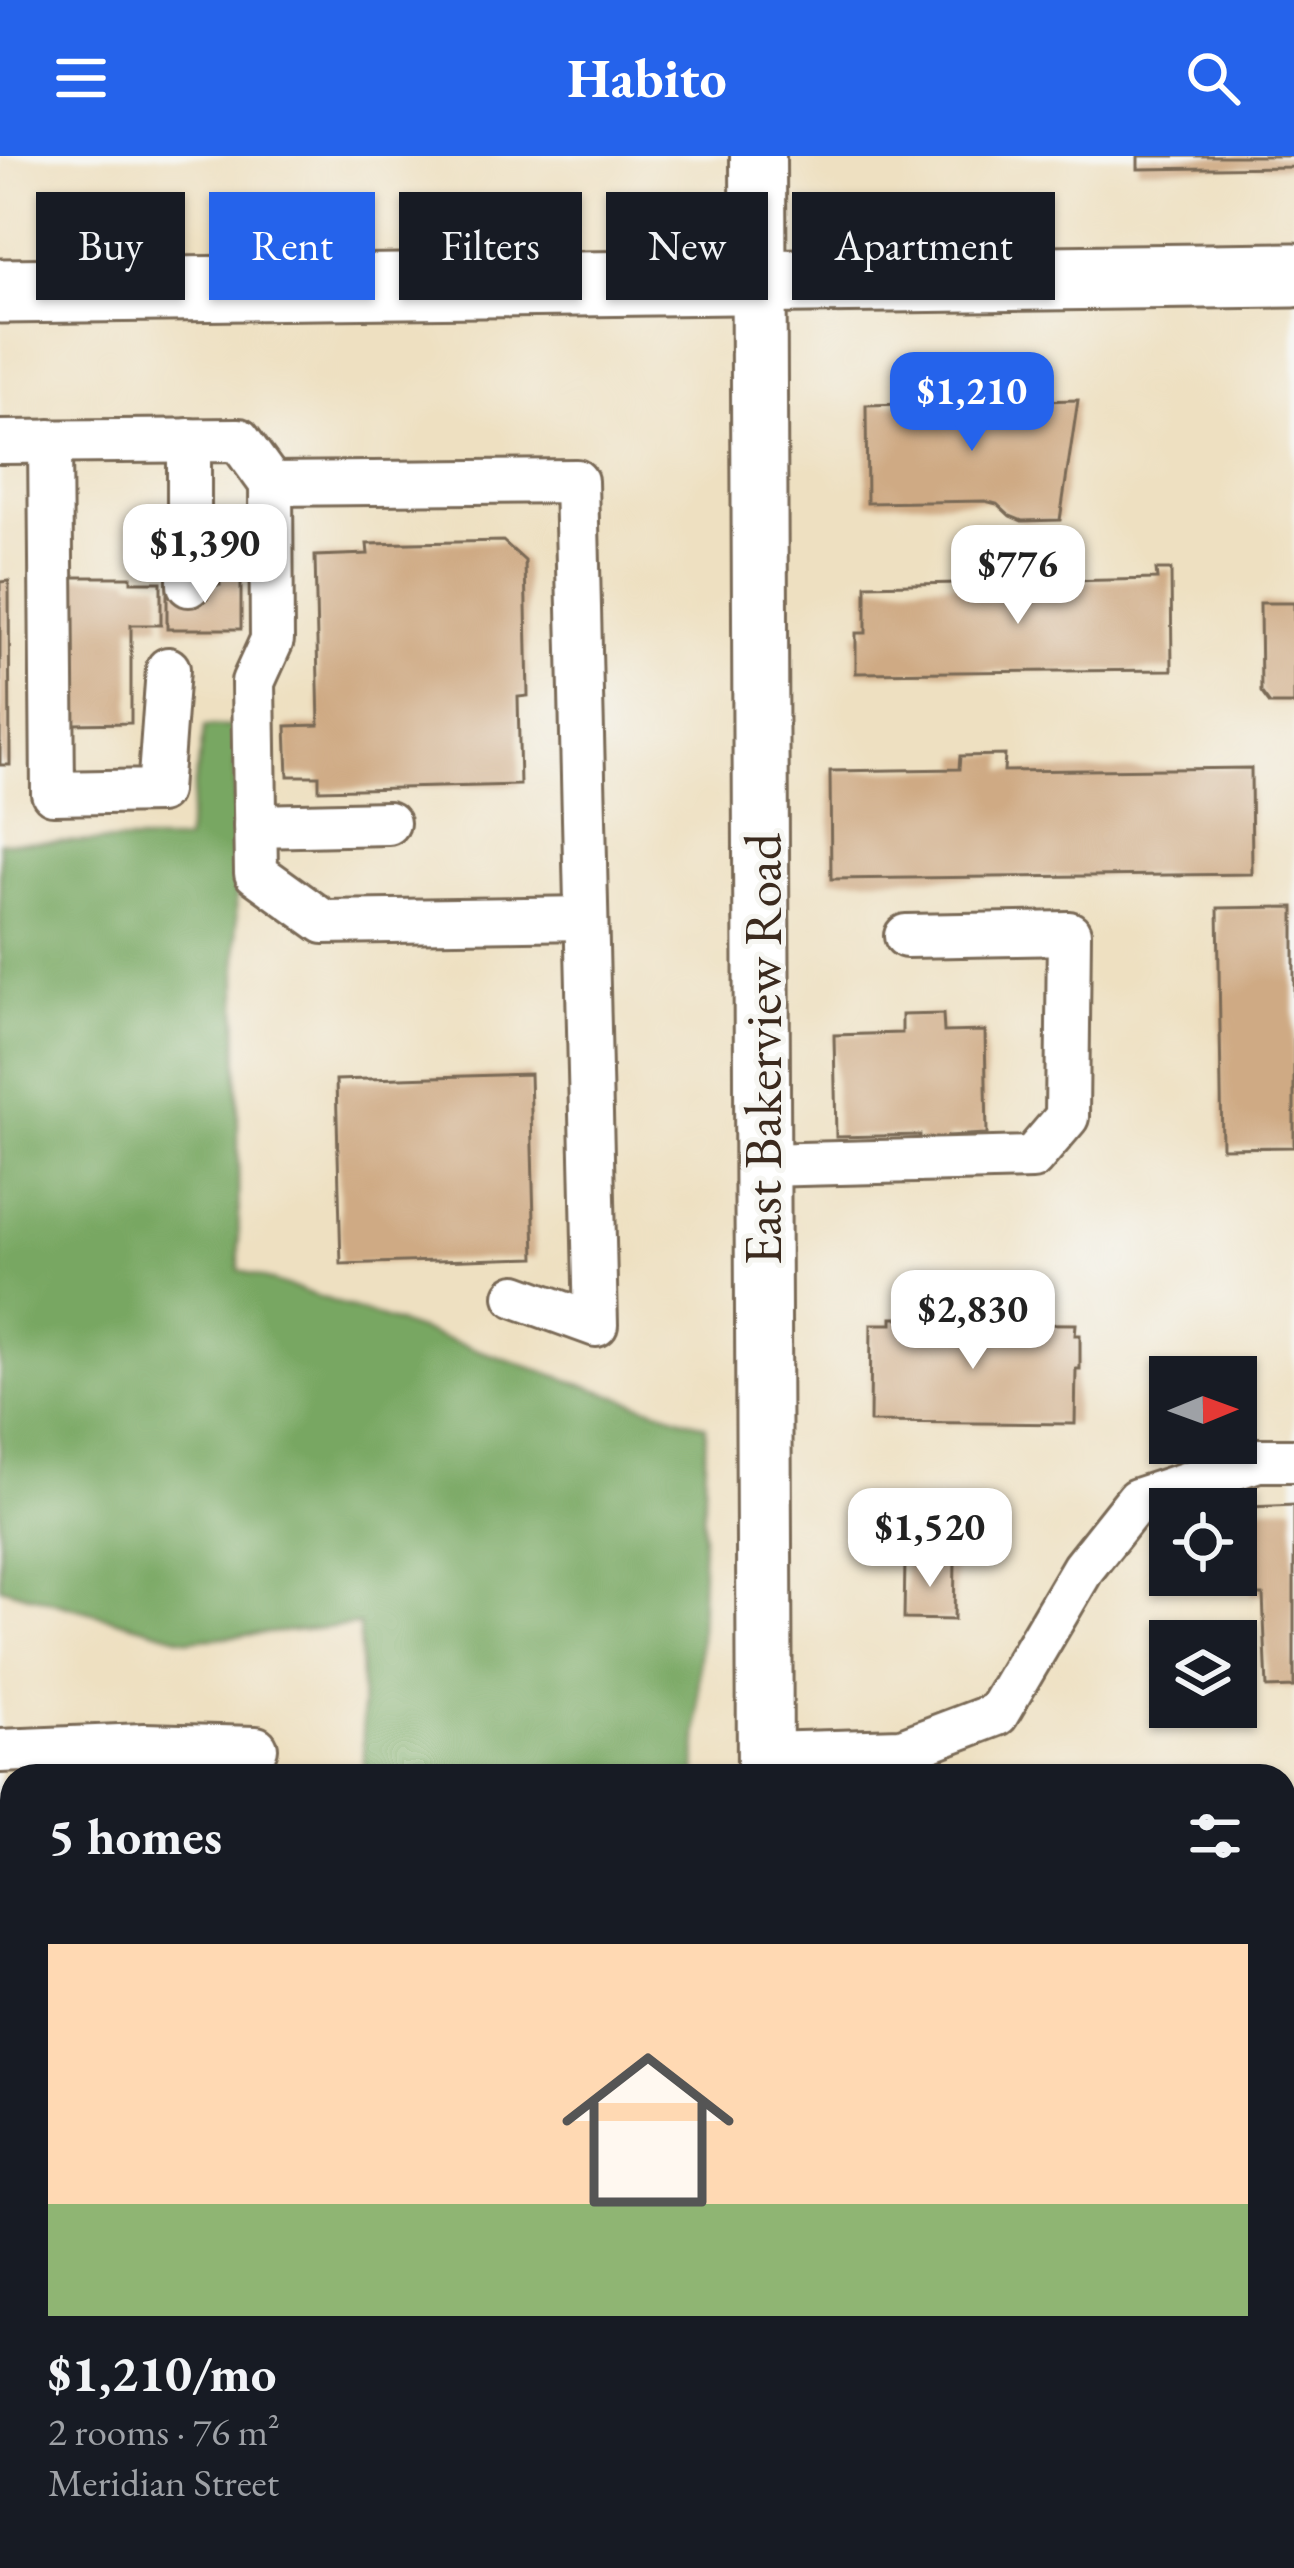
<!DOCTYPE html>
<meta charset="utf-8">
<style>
:root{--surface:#171b24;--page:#20242c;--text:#f1f3f6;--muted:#9ea1a6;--line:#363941;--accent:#2563eb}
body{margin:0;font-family:"EB Garamond",serif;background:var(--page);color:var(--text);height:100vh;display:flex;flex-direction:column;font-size:45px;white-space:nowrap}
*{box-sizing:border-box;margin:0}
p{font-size:39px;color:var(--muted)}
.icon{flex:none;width:66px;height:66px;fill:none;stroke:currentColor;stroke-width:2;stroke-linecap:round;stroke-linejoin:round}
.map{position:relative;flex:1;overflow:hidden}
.details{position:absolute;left:0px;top:1608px;width:1296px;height:804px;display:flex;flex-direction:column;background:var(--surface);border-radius:36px 36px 0 0;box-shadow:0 3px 9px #0004}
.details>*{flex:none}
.top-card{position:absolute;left:36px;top:36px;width:1224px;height:108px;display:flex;gap:24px}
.needle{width:78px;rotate:89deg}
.fabs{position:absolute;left:1149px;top:1200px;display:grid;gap:24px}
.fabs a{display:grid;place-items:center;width:108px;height:108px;border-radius:0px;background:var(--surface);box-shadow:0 3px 9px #0004;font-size:60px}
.price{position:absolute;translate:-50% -102px;padding:0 27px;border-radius:24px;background:#fff;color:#222;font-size:39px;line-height:78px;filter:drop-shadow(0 3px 6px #0008)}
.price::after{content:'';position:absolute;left:50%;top:72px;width:36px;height:27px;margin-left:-18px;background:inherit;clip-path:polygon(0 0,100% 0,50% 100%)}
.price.active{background:var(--accent);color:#fff}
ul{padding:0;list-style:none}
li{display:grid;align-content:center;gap:24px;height:636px;padding:0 48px}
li+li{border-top:3px solid var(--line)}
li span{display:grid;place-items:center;height:372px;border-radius:0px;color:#555}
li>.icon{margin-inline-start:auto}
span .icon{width:216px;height:216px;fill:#fffc;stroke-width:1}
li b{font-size:51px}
h2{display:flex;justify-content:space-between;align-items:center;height:144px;padding:0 48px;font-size:51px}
.chip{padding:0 42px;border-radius:0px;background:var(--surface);box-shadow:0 3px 9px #0004;font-size:42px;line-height:108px}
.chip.active{background:var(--accent);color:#fff}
header{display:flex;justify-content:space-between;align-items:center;height:156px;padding:0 48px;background:var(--accent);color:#fff;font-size:54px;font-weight:700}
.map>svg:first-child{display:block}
.forest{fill:#78a762;stroke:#5a6840;stroke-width:3}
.building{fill:#cfaa84}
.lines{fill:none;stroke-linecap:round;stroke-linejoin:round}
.minor-casing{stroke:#7a6a57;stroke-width:48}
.major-casing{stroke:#7a6a57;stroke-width:60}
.highway-casing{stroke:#7a6a57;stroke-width:69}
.minor{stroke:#fff;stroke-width:42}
.major{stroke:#fff;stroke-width:54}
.highway{stroke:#fff;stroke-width:63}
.labels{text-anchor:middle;stroke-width:10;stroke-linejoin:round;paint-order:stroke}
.street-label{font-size:54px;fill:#3b2a1e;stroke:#f6f6f2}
</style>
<header><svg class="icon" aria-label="menu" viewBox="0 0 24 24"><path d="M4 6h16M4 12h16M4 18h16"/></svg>Habito<svg class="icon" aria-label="search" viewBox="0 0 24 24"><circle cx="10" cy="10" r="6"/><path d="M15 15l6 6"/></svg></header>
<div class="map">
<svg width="1294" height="2412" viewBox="0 0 1294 2412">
<rect width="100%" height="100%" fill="#f6f6f2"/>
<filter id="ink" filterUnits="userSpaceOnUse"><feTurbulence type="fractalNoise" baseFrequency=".00833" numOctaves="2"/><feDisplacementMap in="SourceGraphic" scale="24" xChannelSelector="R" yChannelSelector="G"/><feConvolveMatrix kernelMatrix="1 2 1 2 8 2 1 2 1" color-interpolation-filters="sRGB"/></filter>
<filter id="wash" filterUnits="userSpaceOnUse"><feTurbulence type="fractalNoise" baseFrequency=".004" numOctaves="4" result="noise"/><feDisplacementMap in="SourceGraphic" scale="48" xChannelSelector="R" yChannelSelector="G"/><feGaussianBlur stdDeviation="2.7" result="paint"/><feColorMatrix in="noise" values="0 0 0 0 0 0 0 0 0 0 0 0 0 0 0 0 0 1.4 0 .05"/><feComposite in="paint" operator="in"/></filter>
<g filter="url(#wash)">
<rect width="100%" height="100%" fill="#eee0c1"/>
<!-- forest -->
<g class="forest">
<path d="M205,570L235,571L239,1114L706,1270L696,1620H364L359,1469L189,1484L0,1431V686L185,685Z"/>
<path d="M1226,1613L1231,1620H889Z"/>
<path d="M1284,1702L1294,1717V2103L1284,2091Z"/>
</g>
<g id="blocks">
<!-- building -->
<g class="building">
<path d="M1138,0H1294V11L1138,13Z"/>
<path d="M1078,244L1060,364L1022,365L1010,360L997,348L985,345L867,347L866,249Z"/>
<path d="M503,385L525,405L528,540L518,541L520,629L319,634V620H288L286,570L319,569L315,400L368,398L367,388Z"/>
<path d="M1156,414H1171L1172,514L856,517V477H866V429L1157,423Z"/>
<path d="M241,420V473H167V429H220V421Z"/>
<path d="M73,421H131V426H161V469H131V567L73,568V494H67L66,463H73Z"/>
<path d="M9,425L10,609H0V426Z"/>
<path d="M1260,447H1294V548H1270L1261,536Z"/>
<path d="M1005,599L1004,615L1251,612L1252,718L831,723L830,615L959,613L960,600Z"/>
<path d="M1294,751V991L1222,992L1218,752Z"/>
<path d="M943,858L944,876L985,875L987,978L948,980V1000L920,1001V979L836,981L834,879L902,877V859Z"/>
<path d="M530,918L535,1102L341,1108L336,924Z"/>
<path d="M892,1162H942V1167L1076,1168L1075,1179H1080V1213H1076L1075,1268L870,1266L871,1168H892Z"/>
<path d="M1294,1349V1531L1267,1532L1263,1439H1252L1249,1351Z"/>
<path d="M905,1404L955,1405L954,1464L904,1463Z"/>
<path d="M0,1794H12V1907H4L5,1913H0Z"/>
<path d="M12,1932V2137L0,2125V1944Z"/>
<path d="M12,2145V2216L0,2203V2157Z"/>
<path d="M1284,2174L1294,2183V2193L1284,2204Z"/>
<path d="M12,2219V2383H0V2231Z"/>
<path d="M1294,2250V2333L1291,2335L1284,2322V2256Z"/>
<path d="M872,2400H931V2409L926,2408V2412H872Z"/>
<path d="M1025,2400H1186V2405H1174V2412L1119,2406L1040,2412V2408L1025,2409Z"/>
</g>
</g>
</g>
<g filter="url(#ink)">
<use href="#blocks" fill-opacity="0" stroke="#7a6a57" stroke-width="3"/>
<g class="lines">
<!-- minor casing -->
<g class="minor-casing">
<g id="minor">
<path d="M189,284V429"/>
<path d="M50,285L53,637L159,635L168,513"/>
<path d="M0,286L239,284L271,328L576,325L596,1169L516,1140"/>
<path d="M271,328L272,484L253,526L256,717L324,766L586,762"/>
<path d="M255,670L388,667"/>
<path d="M763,1009L1032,1002L1067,961L1069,777L906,780"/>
<path d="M0,1595L144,1589L256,1592"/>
<path d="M765,1598L902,1594L997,1558L1083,1412L1137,1344L1258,1304H1294"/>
<path d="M959,2400L966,2412"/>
<path d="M1284,2400L1291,2412"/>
<path d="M398,2412L409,2400"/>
<path d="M1204,2412L1210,2400"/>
</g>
</g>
<!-- major casing -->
<g class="major-casing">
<g id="major">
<path d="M758,0L765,1620"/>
<path d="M764,2412V2400"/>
</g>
</g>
<!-- highway casing -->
<g class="highway-casing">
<path id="highway" d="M0,135L1294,119"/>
</g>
<!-- minor -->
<use href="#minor" class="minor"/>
<!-- major -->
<use href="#major" class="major"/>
<!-- highway -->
<use href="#highway" class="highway"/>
</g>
</g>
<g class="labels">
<!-- street labels -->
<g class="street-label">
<text transform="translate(762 893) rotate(-90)" y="19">East Bakerview Road</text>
</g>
</g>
</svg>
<div class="fabs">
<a><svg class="needle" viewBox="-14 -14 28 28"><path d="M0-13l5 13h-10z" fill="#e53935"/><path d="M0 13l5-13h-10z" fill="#9ea1a6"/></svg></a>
<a><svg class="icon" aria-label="locate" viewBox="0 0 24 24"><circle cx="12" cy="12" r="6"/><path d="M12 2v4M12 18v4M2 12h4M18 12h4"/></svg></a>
<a><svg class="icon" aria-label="layers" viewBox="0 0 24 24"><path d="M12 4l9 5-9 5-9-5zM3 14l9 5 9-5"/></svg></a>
</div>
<b class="price active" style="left:972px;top:298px">$1,210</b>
<b class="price" style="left:205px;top:450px">$1,390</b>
<b class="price" style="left:1018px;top:471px">$776</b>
<b class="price" style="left:973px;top:1216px">$2,830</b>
<b class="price" style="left:930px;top:1434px">$1,520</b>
<div class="top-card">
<a class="chip">Buy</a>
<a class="chip active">Rent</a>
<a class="chip">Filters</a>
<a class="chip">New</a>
<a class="chip">Apartment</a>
</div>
<section class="details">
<h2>5 homes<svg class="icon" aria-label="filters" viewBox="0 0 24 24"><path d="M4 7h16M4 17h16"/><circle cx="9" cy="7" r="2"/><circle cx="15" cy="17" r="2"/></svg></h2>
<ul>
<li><span style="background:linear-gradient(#ffd9b3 70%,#8fb573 0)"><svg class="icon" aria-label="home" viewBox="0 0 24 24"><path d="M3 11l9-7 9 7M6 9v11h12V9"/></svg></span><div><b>$1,210/mo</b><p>2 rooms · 76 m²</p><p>Meridian Street</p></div></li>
</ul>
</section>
</div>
